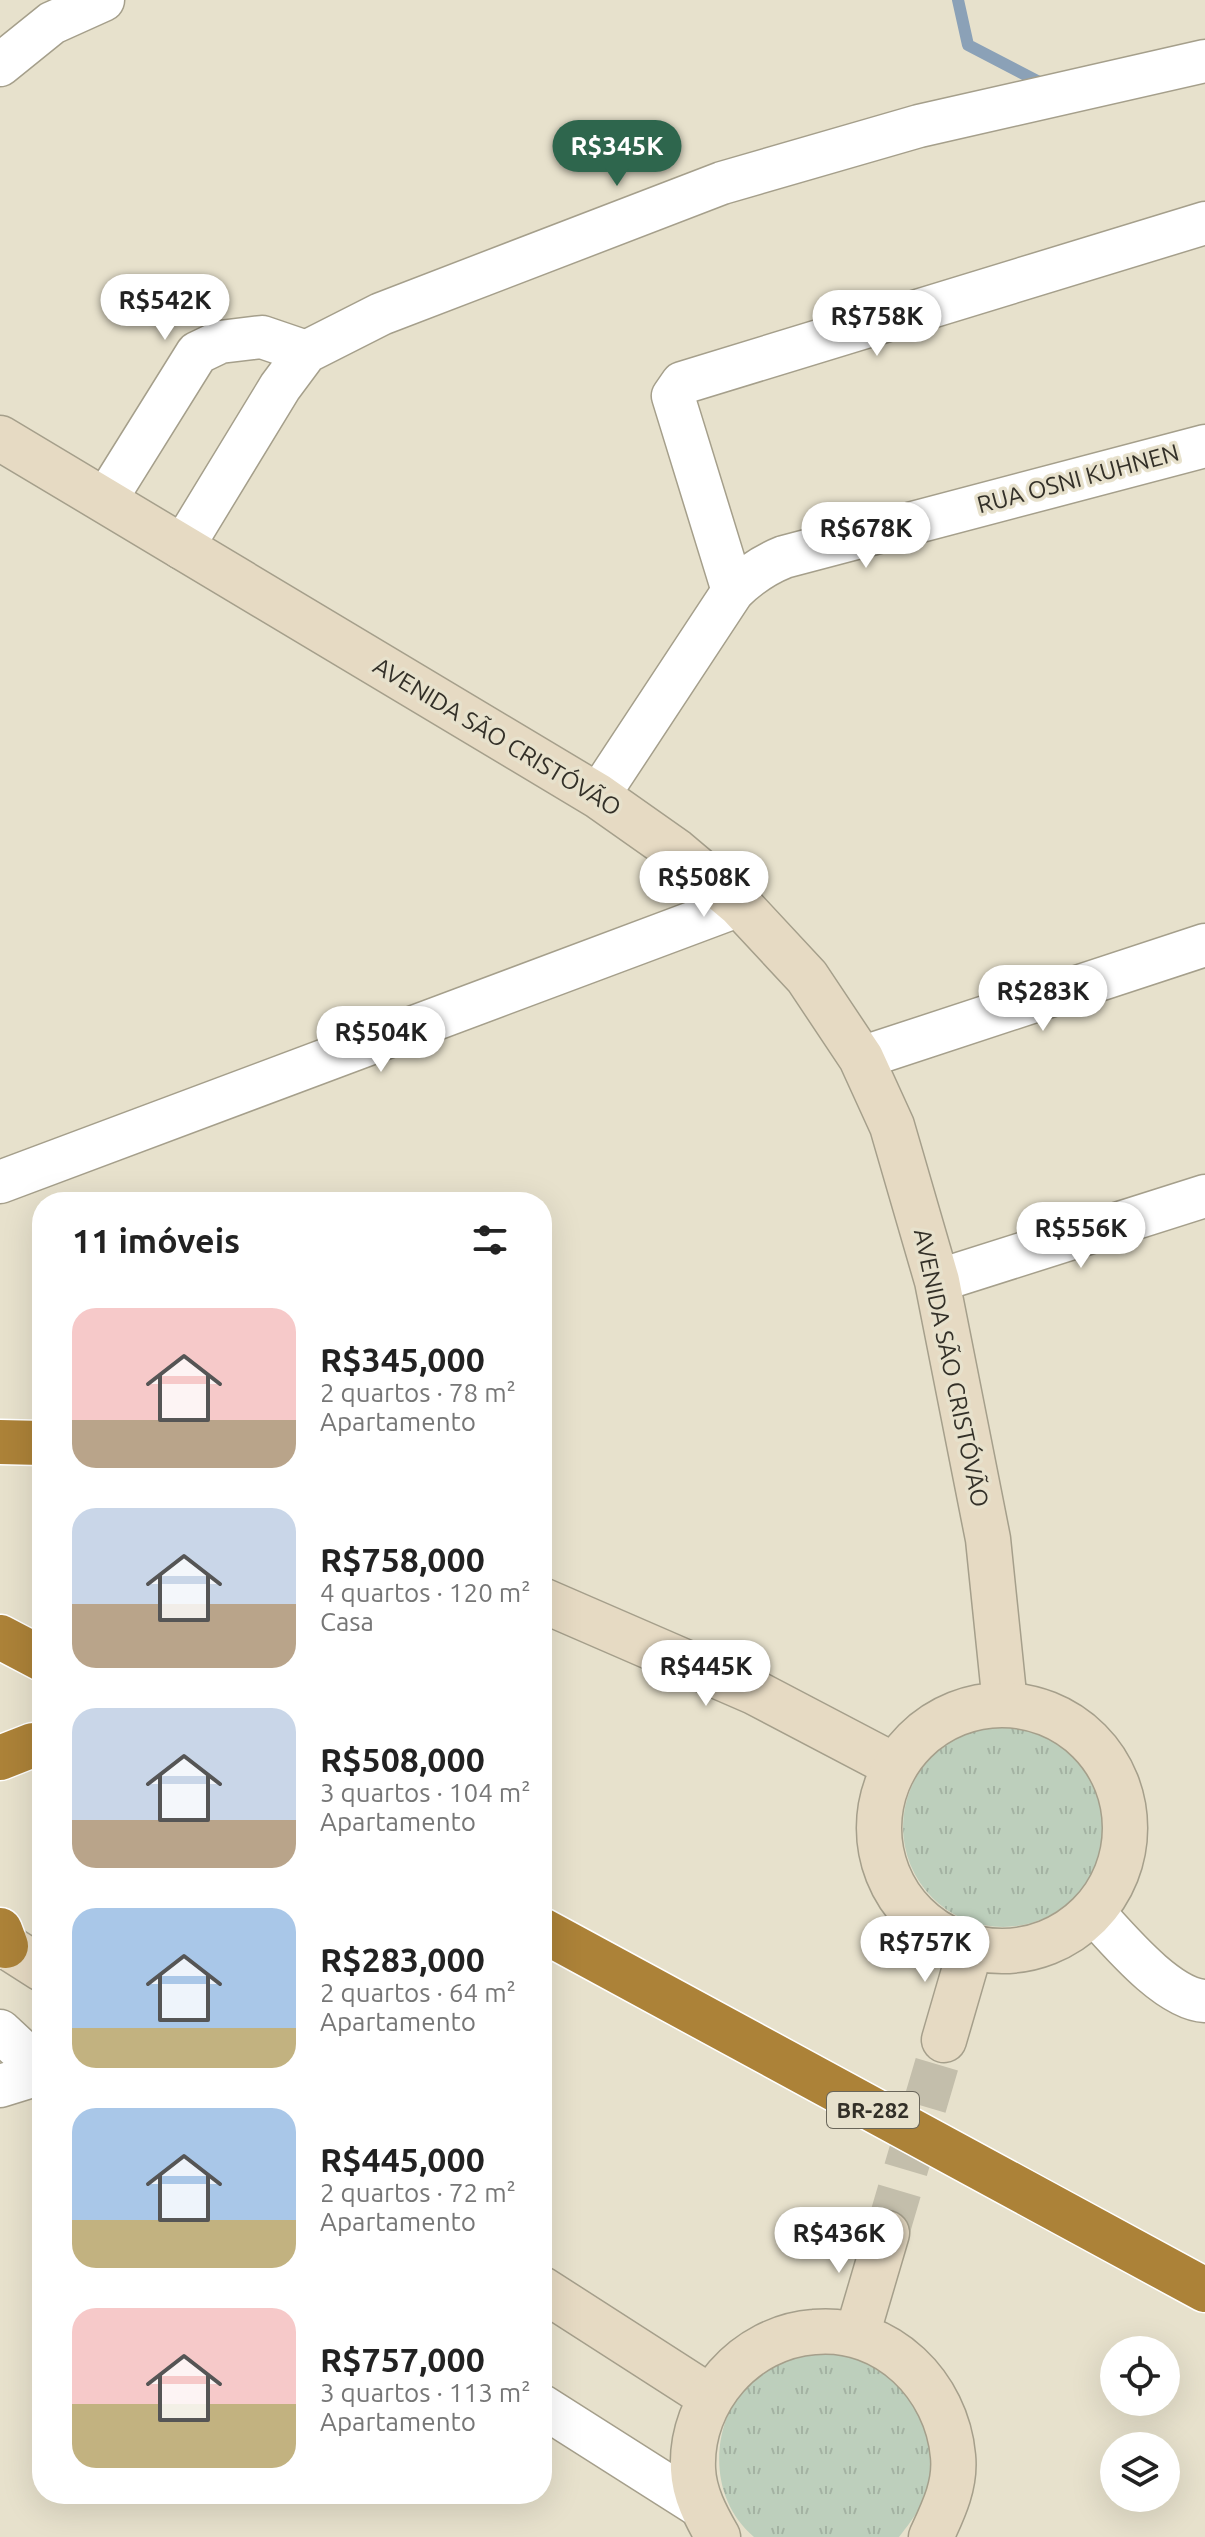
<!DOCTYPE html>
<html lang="pt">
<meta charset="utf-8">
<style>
:root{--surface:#fff;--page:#f2f2f2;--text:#222;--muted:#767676;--accent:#2e664d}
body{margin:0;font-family:Ubuntu,sans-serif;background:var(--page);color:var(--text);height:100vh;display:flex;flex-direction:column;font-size:30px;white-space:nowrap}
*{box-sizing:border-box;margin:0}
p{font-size:26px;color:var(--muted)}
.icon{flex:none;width:44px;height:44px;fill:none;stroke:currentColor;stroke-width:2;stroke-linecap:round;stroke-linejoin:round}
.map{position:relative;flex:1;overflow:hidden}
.panel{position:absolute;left:32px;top:1192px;width:520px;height:1312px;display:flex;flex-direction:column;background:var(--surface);border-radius:32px;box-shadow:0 8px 32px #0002}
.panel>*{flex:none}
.buttons{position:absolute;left:1100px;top:2336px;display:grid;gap:16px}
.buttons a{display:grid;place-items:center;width:80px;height:80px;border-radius:50%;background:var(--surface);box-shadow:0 8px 32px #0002;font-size:40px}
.price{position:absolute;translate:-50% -68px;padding:0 18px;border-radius:28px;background:#fff;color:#222;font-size:26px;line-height:52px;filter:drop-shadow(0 2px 4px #0008)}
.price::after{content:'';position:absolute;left:50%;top:48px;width:24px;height:18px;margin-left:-12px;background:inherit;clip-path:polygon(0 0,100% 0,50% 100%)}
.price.active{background:var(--accent);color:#fff}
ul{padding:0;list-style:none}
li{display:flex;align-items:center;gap:24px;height:200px;padding:0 40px}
li span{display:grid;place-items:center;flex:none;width:224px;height:160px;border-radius:24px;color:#555}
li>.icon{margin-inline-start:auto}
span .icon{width:96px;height:96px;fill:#fffc;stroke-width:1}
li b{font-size:34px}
h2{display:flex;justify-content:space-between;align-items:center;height:96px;padding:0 40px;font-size:34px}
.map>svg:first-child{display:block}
.grass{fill:url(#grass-tufts)}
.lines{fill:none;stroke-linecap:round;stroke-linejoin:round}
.stream{stroke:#8ba1b7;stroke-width:12}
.secondary-tunnel{stroke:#c3beab;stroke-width:44;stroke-dasharray:44 22;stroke-linecap:butt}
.street-casing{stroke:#a59f8b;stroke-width:45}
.secondary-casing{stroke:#a59f8b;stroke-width:47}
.highway-casing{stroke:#fff;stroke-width:47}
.street{stroke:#fff;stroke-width:42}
.secondary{stroke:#e6dac3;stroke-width:44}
.highway{stroke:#ac8238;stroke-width:44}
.labels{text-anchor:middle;stroke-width:7;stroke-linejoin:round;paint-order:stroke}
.shield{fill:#e7e1cc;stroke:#696559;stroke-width:2}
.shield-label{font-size:22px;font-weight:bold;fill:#333028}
.street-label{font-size:24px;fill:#333028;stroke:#e7e1cc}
</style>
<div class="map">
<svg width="1205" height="2537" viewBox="0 0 1205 2537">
<defs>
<pattern id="grass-tufts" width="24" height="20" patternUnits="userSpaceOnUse" patternTransform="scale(2)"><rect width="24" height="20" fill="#bdcfbc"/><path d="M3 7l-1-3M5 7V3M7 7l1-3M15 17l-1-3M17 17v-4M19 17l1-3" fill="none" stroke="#a3b2a2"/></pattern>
</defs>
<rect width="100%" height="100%" fill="#e7e1cc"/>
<!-- grass -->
<g class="grass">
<circle cx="1003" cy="1827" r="100"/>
<path d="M841,2351C852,2355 865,2358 876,2364C912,2381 937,2433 933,2473C929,2498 914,2518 899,2537H754C704,2495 710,2414 758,2373C780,2353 814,2353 841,2351Z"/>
</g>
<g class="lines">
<!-- stream -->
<path class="stream" d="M958,0L968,45L1045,85"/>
<!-- secondary-tunnel -->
<path class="secondary-tunnel" d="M887,2233L944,2040"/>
<!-- street casing -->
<g class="street-casing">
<g id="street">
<path d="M0,65L52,23L103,0"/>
<path d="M106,499L197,353L220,342L262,337L306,352"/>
<path d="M182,548L280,387L306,352L381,314L722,183L919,126L1205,61"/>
<path d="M733,591L673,396L682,383L1205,223"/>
<path d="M598,796L733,591C749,575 764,565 784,557L1205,446"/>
<path d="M861,1058L1205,945"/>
<path d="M0,1182L740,905"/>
<path d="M937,1281L1205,1196"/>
<path d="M1093,1912C1118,1939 1167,1999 1205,2001"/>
<path d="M0,2031L42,2070"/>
<path d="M0,2086L42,2073"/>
<path d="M542,2406L701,2507"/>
</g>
</g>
<!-- secondary casing -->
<g class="secondary-casing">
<g id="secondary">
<path d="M0,438L598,796L676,851L740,905L807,977L861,1058L892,1126L937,1281L988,1539L1005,1704"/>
<path d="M542,1600L754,1692L895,1766"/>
<circle cx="1002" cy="1828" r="123"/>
<path d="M6,1946L42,1969"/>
<path d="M944,2040L971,1947"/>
<path d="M542,2289L710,2397"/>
<path d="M857,2335L887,2233"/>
<path d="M718,2537C706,2516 694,2494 693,2469C690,2400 745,2337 814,2332C887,2325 947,2386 953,2456C956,2485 943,2511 931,2537"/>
</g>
</g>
<!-- highway casing -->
<g class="highway-casing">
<g id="highway">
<path d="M0,1442L42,1443"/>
<path d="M0,1637L42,1659"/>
<path d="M0,1758L33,1745H42"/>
<path d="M0,1930L6,1946"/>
<path d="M542,1930L1205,2290"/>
</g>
</g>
<!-- street -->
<use href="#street" class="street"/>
<!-- secondary -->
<use href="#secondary" class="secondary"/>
<!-- highway -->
<use href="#highway" class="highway"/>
</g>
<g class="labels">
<!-- shield labels -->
<rect class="shield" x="827" y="2092" width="92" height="36" rx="6"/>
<g class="shield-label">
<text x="873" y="2118">BR-282</text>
</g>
<!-- street labels -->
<g class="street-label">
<text transform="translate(1078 479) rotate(-15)" y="8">RUA OSNI KUHNEN</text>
<text transform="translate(497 737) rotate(31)" y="8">AVENIDA SÃO CRISTÓVÃO</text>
<text transform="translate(951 1368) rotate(78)" y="8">AVENIDA SÃO CRISTÓVÃO</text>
</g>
</g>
</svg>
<div class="buttons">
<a><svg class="icon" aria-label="locate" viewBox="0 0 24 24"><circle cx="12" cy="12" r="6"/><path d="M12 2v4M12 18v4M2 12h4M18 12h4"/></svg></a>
<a><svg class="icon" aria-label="layers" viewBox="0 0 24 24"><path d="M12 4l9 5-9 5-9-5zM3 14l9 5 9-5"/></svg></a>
</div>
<b class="price active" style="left:617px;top:188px">R$345K</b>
<b class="price" style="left:165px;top:342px">R$542K</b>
<b class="price" style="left:877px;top:358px">R$758K</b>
<b class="price" style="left:866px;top:570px">R$678K</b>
<b class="price" style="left:704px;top:919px">R$508K</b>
<b class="price" style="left:1043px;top:1033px">R$283K</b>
<b class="price" style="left:381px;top:1074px">R$504K</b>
<b class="price" style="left:1081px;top:1270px">R$556K</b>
<b class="price" style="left:706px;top:1708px">R$445K</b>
<b class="price" style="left:925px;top:1984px">R$757K</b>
<b class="price" style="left:839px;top:2275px">R$436K</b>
<section class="panel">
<h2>11 imóveis<svg class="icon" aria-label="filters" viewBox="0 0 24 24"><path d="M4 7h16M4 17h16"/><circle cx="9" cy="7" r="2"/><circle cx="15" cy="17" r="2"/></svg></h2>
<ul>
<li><span style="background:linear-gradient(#f6c9c9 70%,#b9a48a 0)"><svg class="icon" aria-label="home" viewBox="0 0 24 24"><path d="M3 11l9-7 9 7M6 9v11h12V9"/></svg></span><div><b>R$345,000</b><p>2 quartos · 78 m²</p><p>Apartamento</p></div></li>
<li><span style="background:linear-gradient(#c9d6e8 60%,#b9a48a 0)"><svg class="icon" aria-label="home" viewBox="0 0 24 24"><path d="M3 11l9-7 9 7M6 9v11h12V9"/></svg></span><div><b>R$758,000</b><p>4 quartos · 120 m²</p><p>Casa</p></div></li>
<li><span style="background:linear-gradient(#c9d6e8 70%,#b9a48a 0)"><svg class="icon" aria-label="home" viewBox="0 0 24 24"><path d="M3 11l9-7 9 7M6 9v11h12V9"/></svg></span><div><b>R$508,000</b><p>3 quartos · 104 m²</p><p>Apartamento</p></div></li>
<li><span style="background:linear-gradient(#a9c7e8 75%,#c2b280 0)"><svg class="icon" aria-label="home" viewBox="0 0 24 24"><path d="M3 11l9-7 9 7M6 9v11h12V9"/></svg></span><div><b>R$283,000</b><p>2 quartos · 64 m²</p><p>Apartamento</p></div></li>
<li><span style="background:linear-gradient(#a9c7e8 70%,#c2b280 0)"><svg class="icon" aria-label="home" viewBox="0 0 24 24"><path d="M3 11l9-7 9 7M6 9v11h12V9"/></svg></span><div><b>R$445,000</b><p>2 quartos · 72 m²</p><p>Apartamento</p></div></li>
<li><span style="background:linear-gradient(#f6c9c9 60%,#c2b280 0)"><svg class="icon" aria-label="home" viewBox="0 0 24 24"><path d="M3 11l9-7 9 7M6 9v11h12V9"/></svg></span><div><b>R$757,000</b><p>3 quartos · 113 m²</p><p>Apartamento</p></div></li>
</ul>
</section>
</div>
